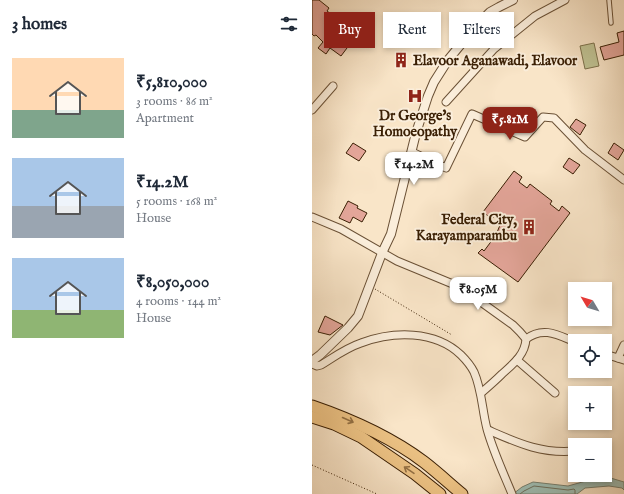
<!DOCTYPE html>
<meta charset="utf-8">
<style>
:root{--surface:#fff;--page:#f6f6f7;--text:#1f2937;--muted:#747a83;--accent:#8f2418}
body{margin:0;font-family:"IM FELL English",serif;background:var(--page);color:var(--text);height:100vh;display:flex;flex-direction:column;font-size:15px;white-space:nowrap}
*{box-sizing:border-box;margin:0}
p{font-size:13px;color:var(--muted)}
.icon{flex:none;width:22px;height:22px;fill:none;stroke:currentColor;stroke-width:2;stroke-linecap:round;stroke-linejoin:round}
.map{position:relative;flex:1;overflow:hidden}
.side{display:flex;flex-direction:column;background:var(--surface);width:312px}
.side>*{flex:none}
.hud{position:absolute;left:12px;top:12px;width:240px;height:36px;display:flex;gap:8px}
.needle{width:26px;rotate:308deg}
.controls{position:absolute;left:256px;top:282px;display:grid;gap:8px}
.controls a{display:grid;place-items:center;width:44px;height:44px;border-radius:0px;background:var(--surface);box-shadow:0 2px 6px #0003;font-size:20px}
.price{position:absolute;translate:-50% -34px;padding:0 9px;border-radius:8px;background:#fff;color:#222;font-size:13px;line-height:26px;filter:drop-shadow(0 1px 2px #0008)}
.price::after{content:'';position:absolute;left:50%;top:24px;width:12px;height:9px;margin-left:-6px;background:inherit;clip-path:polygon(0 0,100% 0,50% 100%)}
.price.on{background:var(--accent);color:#fff}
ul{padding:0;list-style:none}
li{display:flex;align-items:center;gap:12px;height:100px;padding:0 12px}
li span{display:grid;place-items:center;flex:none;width:112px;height:80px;border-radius:0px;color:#555}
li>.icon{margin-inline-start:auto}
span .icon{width:48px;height:48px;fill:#fffc;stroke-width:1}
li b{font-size:17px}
h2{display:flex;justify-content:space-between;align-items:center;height:48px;padding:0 12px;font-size:17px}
.tag{padding:0 14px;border-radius:0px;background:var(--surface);box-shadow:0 2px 6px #0003;font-size:14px;line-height:36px}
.tag.on{background:var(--accent);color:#fff}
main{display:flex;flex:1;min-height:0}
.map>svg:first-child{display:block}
.green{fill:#c0c394;stroke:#7d714c}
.water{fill:#9ebfb6;stroke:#767f6f}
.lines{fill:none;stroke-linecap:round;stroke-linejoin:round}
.shore{stroke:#6c6f5d;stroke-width:1}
.building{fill:#e3a599;stroke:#3a1f04}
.service-casing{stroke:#6a5035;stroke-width:5.5}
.minor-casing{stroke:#6a5035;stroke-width:9}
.tertiary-casing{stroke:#6a5035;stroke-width:10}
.trunk-casing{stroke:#3a1f04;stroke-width:13}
.path{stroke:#3a1f04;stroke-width:1;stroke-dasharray:1 2;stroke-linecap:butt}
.service{stroke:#fbeedb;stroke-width:3.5}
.minor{stroke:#fbeedb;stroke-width:7}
.tertiary{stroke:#fbeedb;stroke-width:8}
.trunk{stroke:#ecc284;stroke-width:11}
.oneway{stroke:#937044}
.labels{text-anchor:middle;stroke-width:4;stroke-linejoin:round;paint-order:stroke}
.poi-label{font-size:14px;font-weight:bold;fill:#3a1f04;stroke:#fbeedb;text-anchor:start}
</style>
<main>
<section class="side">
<h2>3 homes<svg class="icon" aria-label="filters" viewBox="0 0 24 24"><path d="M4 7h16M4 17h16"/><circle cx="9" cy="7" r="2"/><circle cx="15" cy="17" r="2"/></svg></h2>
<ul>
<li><span style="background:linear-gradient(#ffd9b3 65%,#7fa58c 0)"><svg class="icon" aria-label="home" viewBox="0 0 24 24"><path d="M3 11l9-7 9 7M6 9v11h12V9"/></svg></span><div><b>₹5,810,000</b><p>3 rooms · 86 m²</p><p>Apartment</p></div></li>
<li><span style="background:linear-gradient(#a9c7e8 60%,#9aa5b1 0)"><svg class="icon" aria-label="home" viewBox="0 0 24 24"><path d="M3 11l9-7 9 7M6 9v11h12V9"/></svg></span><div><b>₹14.2M</b><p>5 rooms · 168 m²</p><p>House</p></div></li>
<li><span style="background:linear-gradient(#a9c7e8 65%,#8fb573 0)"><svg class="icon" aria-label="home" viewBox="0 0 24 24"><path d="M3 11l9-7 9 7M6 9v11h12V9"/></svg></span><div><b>₹8,050,000</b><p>4 rooms · 144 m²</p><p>House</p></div></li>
</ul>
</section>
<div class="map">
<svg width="312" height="494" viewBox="0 0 312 494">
<rect width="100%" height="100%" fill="#f9e5c8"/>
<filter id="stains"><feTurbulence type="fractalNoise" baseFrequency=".005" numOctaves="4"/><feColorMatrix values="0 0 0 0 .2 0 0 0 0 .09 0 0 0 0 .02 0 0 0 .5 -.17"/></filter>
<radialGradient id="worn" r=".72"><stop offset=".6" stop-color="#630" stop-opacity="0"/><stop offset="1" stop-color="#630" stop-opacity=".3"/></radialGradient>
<!-- green -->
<path class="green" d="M282,43L287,66L273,69L268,46Z"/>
<!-- water -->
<path class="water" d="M292,476L312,482V490L310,488L297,486L273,488L265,494H201L210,487L221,482L256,486Z"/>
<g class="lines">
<!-- shore -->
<path class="shore" d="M208,494L212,491L222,486L256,490L262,489L263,490V494"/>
</g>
<!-- building -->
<g class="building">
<path d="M0,0H7L17,8L15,11L27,20L31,14L44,24L33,40L38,44L29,56L18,48L14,54L6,48L11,42L4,35L2,36L0,34Z"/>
<path d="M312,31V55L292,60L288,47L307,42L305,33Z"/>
<path d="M264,119L274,125L268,135L258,127Z"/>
<path d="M41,143L54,151L47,161L34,153Z"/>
<path d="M302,143L312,150L306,160L296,153Z"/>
<path d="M257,158L268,165L261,174L251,167Z"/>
<path d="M202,171L210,177L207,182L215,188L218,184L240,201L238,204L247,211L250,206L258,213L206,282L166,253L170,249L172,251L184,235L190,220L183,215L180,219L171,212Z"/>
<path d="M36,201L46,206L45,208L55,213L50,222L41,217L38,223L27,218Z"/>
<path d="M13,316L31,325L18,335L6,332Z"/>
</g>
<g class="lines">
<!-- service casing -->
<g class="service-casing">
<path id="service" d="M297,0L299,23"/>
</g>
<!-- minor casing -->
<g class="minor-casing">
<g id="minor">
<path d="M134,102L182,49L223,16L253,0"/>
<path d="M0,110L21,86"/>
<path d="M100,152L134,168L160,114L213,137L231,117L242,118L273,150L312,180"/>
<path d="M0,217L29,229L85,261L148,287L201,325L208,332L214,339C213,355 201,364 190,374C183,381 176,387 169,393"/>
<path d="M214,339C231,326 246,335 263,342"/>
<path d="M293,354L312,360"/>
<path d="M306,358L312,345"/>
<path d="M205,360L243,393"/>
<path d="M0,364L5,366L9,365C22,357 34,348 49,343C81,331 123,330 149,355C154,360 159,366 162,372C170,390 170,410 175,429C181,451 191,472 200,494"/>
<path d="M176,430C206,443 229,454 263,451"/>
</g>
</g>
<!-- tertiary casing -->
<g class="tertiary-casing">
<path id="tertiary" d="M0,361L8,355L36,328L46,316L70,253L79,234L104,133L116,96L122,82L136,60L164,26L178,12L187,7L201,0"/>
</g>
<!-- trunk casing -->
<g class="trunk-casing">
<g id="trunk">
<path d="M0,406C38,419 80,438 112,462C125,472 138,484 150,494"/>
<path d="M0,417L22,424L49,437L103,474L128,494"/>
</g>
</g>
<!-- path -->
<g class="path">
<path d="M63,289L140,335"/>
<path d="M0,465L65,494"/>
</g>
<!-- service -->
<use href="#service" class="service"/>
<!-- minor -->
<use href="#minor" class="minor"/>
<!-- tertiary -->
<use href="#tertiary" class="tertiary"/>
<!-- trunk -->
<use href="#trunk" class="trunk"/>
</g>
<!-- one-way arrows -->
<defs><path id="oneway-shaft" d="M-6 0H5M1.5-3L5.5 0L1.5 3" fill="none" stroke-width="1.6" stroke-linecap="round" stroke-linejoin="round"/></defs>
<g class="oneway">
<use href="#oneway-shaft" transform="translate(36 420) rotate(24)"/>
<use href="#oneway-shaft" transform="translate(97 470) rotate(-146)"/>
</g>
<!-- icons -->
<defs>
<g id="building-bare" transform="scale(1.2)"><path d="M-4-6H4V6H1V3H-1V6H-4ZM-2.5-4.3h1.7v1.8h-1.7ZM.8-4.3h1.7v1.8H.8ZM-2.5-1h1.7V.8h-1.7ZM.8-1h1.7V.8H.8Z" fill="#8f2418" stroke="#fbeedb" stroke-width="2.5" paint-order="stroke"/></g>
<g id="hospital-bare" transform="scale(1.2)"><path d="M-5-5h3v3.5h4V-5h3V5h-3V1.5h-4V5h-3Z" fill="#8f2418" stroke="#fbeedb" stroke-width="2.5" paint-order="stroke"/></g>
</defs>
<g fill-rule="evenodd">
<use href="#building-bare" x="89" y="60"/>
<use href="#hospital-bare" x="103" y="96"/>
<use href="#building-bare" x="217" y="227"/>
</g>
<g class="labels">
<!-- poi labels -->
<g class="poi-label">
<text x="101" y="65">Elavoor Aganawadi, Elavoor</text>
<text x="103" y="120" text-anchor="middle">Dr George's<tspan x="103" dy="16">Homoeopathy</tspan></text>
<text x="205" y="224" text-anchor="end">Federal City,<tspan x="205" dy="16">Karayamparambu</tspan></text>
</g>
</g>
<rect width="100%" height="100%" filter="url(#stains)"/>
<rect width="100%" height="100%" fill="url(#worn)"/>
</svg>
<div class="controls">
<a><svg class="needle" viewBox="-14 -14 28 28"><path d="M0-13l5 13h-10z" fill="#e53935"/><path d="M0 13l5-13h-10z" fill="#747a83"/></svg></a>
<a><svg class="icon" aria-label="locate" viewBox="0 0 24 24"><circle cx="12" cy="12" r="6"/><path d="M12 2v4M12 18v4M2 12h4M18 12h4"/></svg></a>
<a>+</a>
<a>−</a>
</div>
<b class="price on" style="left:198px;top:141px">₹5.81M</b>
<b class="price" style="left:102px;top:186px">₹14.2M</b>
<b class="price" style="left:166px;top:311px">₹8.05M</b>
<div class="hud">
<a class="tag on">Buy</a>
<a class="tag">Rent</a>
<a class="tag">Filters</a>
</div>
</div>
</main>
